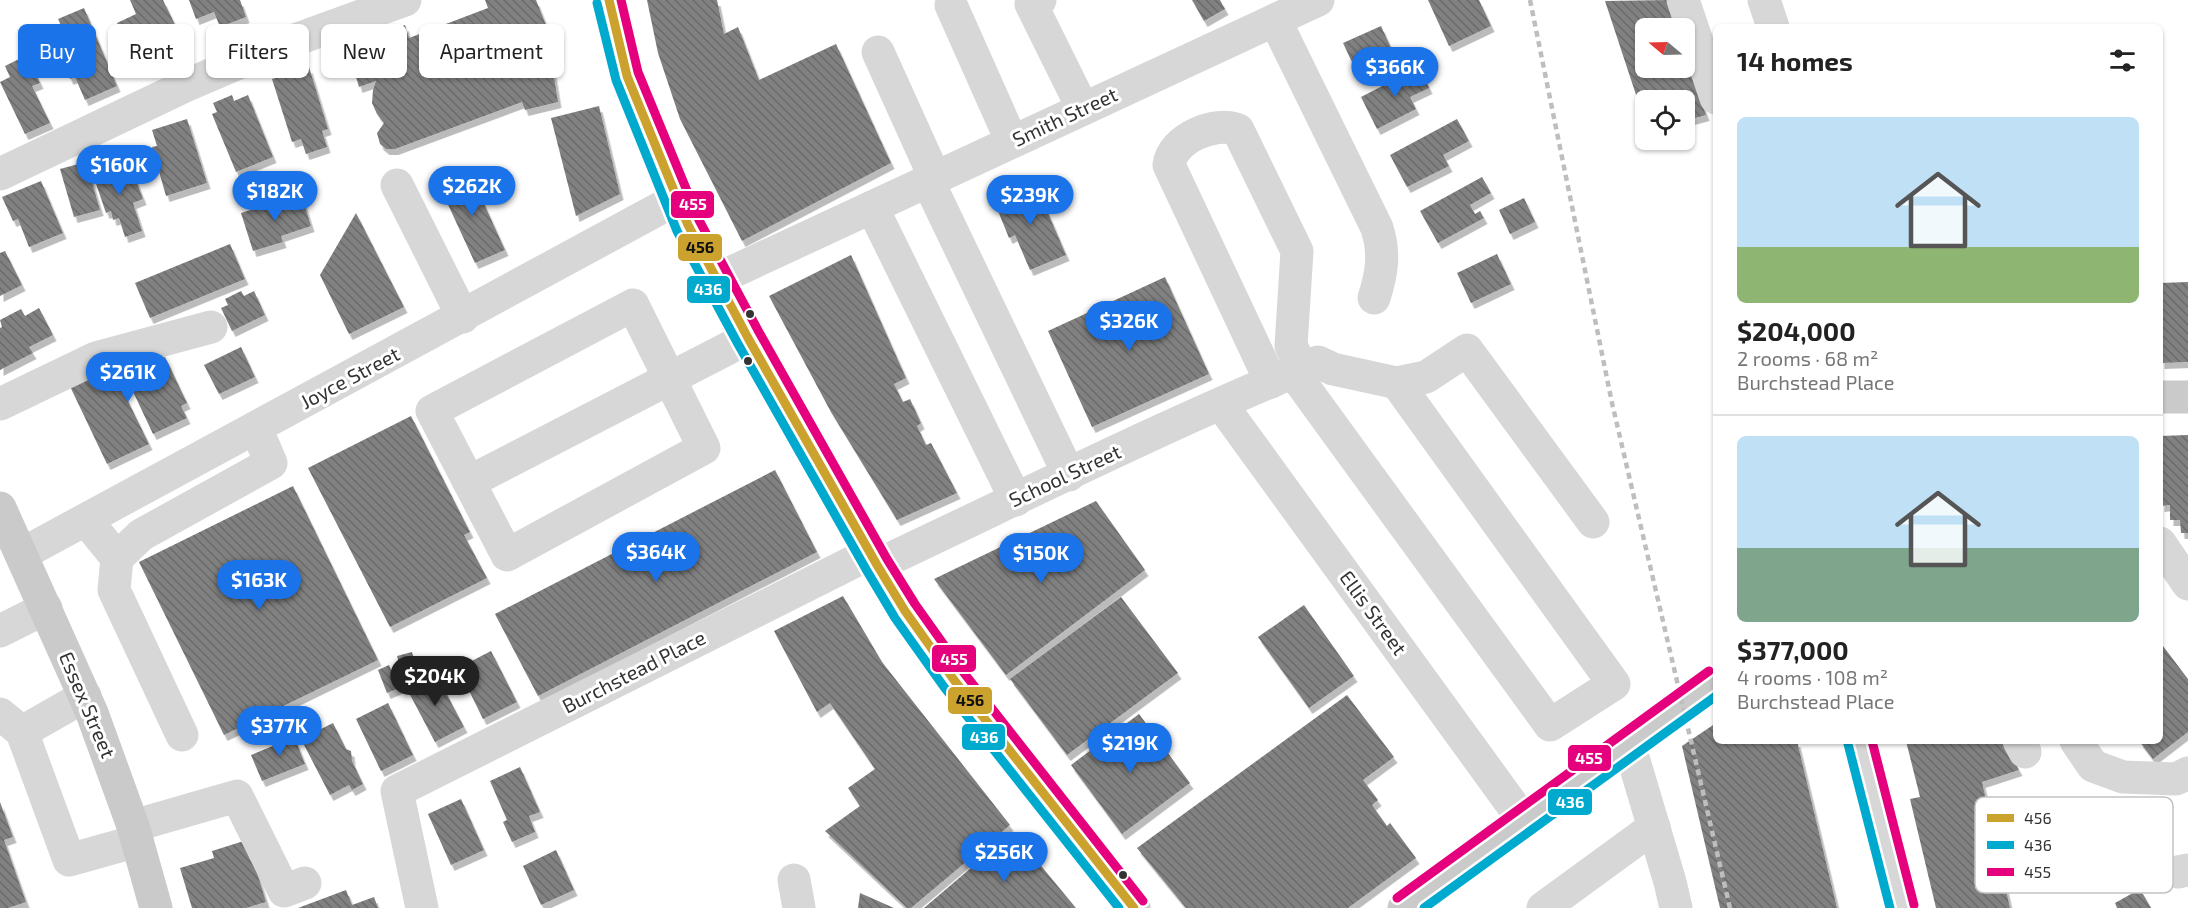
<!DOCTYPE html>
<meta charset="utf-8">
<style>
:root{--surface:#fff;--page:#f6f6f6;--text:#222;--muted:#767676;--line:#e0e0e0;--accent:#1a73e8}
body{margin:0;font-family:"Exo 2",sans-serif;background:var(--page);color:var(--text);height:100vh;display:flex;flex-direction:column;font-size:22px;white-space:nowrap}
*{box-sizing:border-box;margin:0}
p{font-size:20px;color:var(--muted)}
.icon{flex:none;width:33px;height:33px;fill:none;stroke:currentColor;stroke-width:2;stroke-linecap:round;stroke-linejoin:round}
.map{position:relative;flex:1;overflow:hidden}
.drawer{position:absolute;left:1713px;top:24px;width:450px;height:720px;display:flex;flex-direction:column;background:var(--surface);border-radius:9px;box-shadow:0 2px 4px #0004}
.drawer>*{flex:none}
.top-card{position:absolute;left:18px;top:24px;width:570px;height:54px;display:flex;gap:12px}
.needle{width:39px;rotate:289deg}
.fabs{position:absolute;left:1635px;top:18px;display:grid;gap:12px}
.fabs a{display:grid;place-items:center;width:60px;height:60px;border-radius:9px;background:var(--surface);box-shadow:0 2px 4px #0004;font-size:30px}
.price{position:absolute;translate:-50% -51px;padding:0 14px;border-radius:21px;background:var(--accent);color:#fff;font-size:20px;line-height:39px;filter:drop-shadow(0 2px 3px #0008)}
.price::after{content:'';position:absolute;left:50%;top:36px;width:18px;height:14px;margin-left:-9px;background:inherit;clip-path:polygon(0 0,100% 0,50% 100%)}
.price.selected{background:#222;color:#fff}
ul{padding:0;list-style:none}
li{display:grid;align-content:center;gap:12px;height:318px;padding:0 24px}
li+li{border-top:2px solid var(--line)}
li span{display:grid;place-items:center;height:186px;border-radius:9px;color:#555}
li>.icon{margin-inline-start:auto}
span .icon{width:108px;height:108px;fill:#fffc;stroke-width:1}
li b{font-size:26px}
h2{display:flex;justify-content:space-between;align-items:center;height:72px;padding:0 24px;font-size:26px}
.tag{padding:0 21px;border-radius:9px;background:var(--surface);box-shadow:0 2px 4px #0004;font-size:21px;line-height:54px}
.tag.selected{background:var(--accent);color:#fff}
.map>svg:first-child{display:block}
.building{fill:url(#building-back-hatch);filter:url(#shadow)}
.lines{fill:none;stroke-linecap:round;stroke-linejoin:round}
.minor{stroke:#d7d7d7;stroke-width:33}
.major{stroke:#cacaca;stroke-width:33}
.rail{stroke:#bebebe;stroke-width:4.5;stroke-dasharray:6 4.5;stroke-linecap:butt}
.bus-1-casing{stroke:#fff;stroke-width:14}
.bus-2-casing{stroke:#fff;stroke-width:14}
.bus-3-casing{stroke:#fff;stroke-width:14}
.bus-1{stroke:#cca22e;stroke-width:9}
.bus-2{stroke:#00a9ce;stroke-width:9}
.bus-3{stroke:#e5007d;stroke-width:9}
.bus-dot{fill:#333;stroke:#fff;stroke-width:2}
.labels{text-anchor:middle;stroke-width:6;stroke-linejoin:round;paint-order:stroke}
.street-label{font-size:20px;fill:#333;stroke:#fff}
.key{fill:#fff;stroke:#c2c2c2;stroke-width:1.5}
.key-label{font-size:16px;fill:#333}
.line-badge{stroke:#fff;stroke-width:2}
.badge-label{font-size:16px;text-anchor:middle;font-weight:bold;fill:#fff}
.pale-badge-label{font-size:16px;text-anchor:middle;font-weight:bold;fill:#111}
</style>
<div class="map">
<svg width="2188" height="908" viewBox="0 0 2188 908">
<defs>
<pattern id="building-back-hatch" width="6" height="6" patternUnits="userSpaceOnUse" patternTransform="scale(1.5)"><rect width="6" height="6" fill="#818181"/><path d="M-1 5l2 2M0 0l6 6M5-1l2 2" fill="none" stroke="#6a6a6a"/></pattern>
<filter id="shadow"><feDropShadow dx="3.5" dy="6" stdDeviation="0" flood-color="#0004"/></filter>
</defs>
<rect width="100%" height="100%" fill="#fff"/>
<!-- building -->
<g class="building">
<path d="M130,0H163L182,39L135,61L117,23L136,14Z"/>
<path d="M189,0H240L246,17L220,27L214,12L196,19Z"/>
<path d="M485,0H536L546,25L540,27L557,69L553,71L558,102L525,110L522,102L395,149H386L380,144L377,133L384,123L377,114L372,103L373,90L376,81L359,87L348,50L351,40L363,33L377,37L405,25L409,38L488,8Z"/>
<path d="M647,0H717L724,34L738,27L759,80L836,44L891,163L742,241L680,119L658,53Z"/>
<path d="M1192,0H1220L1225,9L1204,21Z"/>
<path d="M1428,0H1479L1491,26L1449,46Z"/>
<path d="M1668,0L1682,28H1646V68H1684V33L1694,81L1706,115L1684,121V100H1646L1645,122L1605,1Z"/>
<path d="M84,8L117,86L85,100L75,77L70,79L52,37L64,32L58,19Z"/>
<path d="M1381,26L1396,59L1359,77L1343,43Z"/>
<path d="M27,55L40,83L32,86L50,123L25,134L0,82L10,77L5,66Z"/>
<path d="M309,67L328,129L322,131L327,147L306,154L301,139L292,142L272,79Z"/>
<path d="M1419,67L1429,88L1410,97L1416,109L1377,129L1361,97Z"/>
<path d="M232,95L234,101L248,95L273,157L236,172L212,114L217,112L213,103Z"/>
<path d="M599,106L620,194L576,216L551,118Z"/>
<path d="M187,119L207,183L166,196L152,147L157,146L152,130Z"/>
<path d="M1457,119L1469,141L1443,155L1449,166L1407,187L1390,155Z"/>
<path d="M86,162L100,210L74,217L60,169Z"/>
<path d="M122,162L128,180L135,178L143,199L133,203L142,231L125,237L119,218L113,220L111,211L106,213L92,172Z"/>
<path d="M469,171L505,250L475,263L439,185Z"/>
<path d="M1482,177L1491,193L1470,205L1475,214L1480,211L1484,218L1438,243L1420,211Z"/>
<path d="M41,181L63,233L29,247L18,219L13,221L2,197Z"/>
<path d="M1035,183L1066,255L1030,270L1015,235L1009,238L994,201Z"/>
<path d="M301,194L311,226L281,236L283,242L253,251L241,213Z"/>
<path d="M1524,198L1535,222L1510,234L1499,210Z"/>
<path d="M356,213L404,307L349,334L320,275Z"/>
<path d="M230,244L245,279L150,318L135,283Z"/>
<path d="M5,251L22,285L0,296V253Z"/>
<path d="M1497,254L1511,284L1471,303L1457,273Z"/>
<path d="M851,255L906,378L894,384L903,402L910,399L921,423L917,426L926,445L931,443L957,493L897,520L831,412L769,296Z"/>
<path d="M1165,277L1209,374L1092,427L1048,331Z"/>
<path d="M2188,282V362L2161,363L2160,283Z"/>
<path d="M241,291L244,296L254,291L265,315L232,331L221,308L228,305L225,299Z"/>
<path d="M39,308L53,335L29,347L33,353L0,370V328L2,327L0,320L21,309L25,316Z"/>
<path d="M241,347L255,377L219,394L204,365Z"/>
<path d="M145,354L149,364L165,357L187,403L181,406L187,418L153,434L129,383L121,387L149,444L107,464L67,380Z"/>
<path d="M411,416L470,532L464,535L487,578L390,627L308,468Z"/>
<path d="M2188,435V533H2181L2180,520H2170V505L2161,506L2160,436Z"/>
<path d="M775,470L817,552L538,696L495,614Z"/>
<path d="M293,486L378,660L224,735L139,562Z"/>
<path d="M1096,501L1145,570L1006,675L934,579Z"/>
<path d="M843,596L882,662L1010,825L911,908H907L825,831L860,806L848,788L875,769L830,703L817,712L774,631Z"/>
<path d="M1121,597L1178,673L1067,755L1010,679Z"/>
<path d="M1304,605L1354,676L1309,708L1258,637Z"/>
<path d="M2160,642L2188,679V732L2153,759L2139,741H2160Z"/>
<path d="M491,651L517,702L483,719L458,668Z"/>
<path d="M412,652L417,670L403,675L397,656Z"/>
<path d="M389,665L399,688L387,693L378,670Z"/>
<path d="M435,672L464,727L435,742L406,687Z"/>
<path d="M1347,695L1394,757L1363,780L1378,800L1372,805L1387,826L1390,823L1416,858L1348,908H1186L1137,848Z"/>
<path d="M388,703L413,755L381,771L356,719Z"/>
<path d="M1139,714L1190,783L1122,834L1071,765Z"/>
<path d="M333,723L346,749L351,751L352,761L363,784L352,790L349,785L330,795L301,739Z"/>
<path d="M1716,723V741H1797L1837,908H1720L1682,746Z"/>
<path d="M291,729L305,764L262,781L251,755L280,743L276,735Z"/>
<path d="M1906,741H2003L2019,770L1982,782L2010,908H1936L1910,799L1920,797Z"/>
<path d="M520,767L540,812L529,816L535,832L512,842L503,822L507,820L490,781Z"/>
<path d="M461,799L484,850L451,865L428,814Z"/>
<path d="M0,802L13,837L4,840L26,902L8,908H0Z"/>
<path d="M1013,832L1076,908H924Z"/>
<path d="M247,840L266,902L246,908H192L180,868L214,858L212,851Z"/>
<path d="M556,850L574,890L541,905L523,866Z"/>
<path d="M2140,889L2151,908H2117L2115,903Z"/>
<path d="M346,890L352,905L374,897L378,908H298Z"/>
<path d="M860,893L894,908H858Z"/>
</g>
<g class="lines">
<!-- minor -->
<g class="minor">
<path d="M1040,0L1031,4L1083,109"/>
<path d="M1683,0L1716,98"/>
<path d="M1764,0L1773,27"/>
<path d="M951,5L1012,142"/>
<path d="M1275,20L1377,228C1385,253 1382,273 1374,298"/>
<path d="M878,52L935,178"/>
<path d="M0,174L187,85L281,45L405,0"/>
<path d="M928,181L1069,475"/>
<path d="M397,185L463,317"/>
<path d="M872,207L1016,500"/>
<path d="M715,280L1318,0"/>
<path d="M633,305L704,448L507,555L432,411Z"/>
<path d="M1271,382L1169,165C1172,139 1215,120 1238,130L1297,251L1291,346L1302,368"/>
<path d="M1397,383L1426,377L1467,350L1593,522"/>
<path d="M0,404L96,358L211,327"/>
<path d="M1221,404L1524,821"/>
<path d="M469,482L748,338"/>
<path d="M86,520L117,558L114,590L182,735"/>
<path d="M2160,543L2188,584"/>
<path d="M22,554L677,199"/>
<path d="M117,558L141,535L271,463L256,428"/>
<path d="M877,565C1024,496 1168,423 1318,362L1333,369L1397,383L1614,684L1550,725L1293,372"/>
<path d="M0,631L46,608"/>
<path d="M0,714L22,732L69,860L137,841"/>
<path d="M22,732L85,696"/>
<path d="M1860,741L1902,908"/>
<path d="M2019,741L2025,752"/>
<path d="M2076,741L2093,766L2123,777L2176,779L2188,773"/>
<path d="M1629,744L1670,882L1676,908"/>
<path d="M133,826L237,796L284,891L305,883"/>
<path d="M2178,872L2188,870"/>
<path d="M794,880L799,908"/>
<path d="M422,908L397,791L871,553"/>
<path d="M1543,908L1654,827"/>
</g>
<!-- major -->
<g class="major">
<path d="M609,0L627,76L688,225L748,338L877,565L905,611L954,680L1134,908"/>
<path d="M2160,397H2188"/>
<path d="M0,508L92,713L133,826L156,908"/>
<path d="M1404,908L1716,681"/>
</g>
<!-- rail -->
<path class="rail" d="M1530,0L1612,403L1730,908"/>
<!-- bus-1 casing -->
<g class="bus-1-casing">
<path id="bus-1" d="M609,0L627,76L688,225L748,338L877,565L905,611L954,680L1134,908"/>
</g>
<!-- bus-2 casing -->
<g class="bus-2-casing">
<g id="bus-2">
<path d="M597,3L616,80L677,231L738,344L867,571L895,618L944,687L1119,908"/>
<path d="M1848,744L1890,908"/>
<path d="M1424,908L1716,696"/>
</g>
</g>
<!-- bus-3 casing -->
<g class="bus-3-casing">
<g id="bus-3">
<path d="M621,0L638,72L699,220L759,332L887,559L915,604L964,673L1143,901"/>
<path d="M1872,741L1914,905"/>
<path d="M1397,898L1709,671"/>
</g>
</g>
<!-- bus-1 -->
<use href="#bus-1" class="bus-1"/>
<!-- bus-2 -->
<use href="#bus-2" class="bus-2"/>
<!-- bus-3 -->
<use href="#bus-3" class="bus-3"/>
</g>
<!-- markers -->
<g class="bus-dot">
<circle cx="750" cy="314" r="5"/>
<circle cx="748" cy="361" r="5"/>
<circle cx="1123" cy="875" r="5"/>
</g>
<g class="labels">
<!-- street labels -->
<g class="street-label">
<text transform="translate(1065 117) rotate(-25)" y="7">Smith Street</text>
<text transform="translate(350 378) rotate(-28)" y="7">Joyce Street</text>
<text transform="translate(1065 476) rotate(-25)" y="7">School Street</text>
<text transform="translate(1373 613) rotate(54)" y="7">Ellis Street</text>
<text transform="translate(634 672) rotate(-27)" y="7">Burchstead Place</text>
<text transform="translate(87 705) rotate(67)" y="7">Essex Street</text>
</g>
</g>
<!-- legend -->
<rect x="1975" y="797" width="198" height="96" rx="9" class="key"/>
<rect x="1987" y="814" width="27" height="8" fill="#cca22e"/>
<rect x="1987" y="841" width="27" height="8" fill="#00a9ce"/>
<rect x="1987" y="868" width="27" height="8" fill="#e5007d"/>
<g class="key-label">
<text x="2024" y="824">456</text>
<text x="2024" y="851">436</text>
<text x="2024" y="878">455</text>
</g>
<g class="line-badge">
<rect x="670" y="190" width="45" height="29" rx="6" fill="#e5007d"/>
<rect x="677" y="233" width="46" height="29" rx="6" fill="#cca22e"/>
<rect x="686" y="275" width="45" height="29" rx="6" fill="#00a9ce"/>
<rect x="931" y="644" width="46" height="29" rx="6" fill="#e5007d"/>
<rect x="947" y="686" width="46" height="29" rx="6" fill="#cca22e"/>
<rect x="961" y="723" width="45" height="28" rx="6" fill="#00a9ce"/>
<rect x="1567" y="744" width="45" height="28" rx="6" fill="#e5007d"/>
<rect x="1547" y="788" width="46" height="28" rx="6" fill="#00a9ce"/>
</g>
<g class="badge-label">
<text x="693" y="210">455</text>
<text x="708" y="295">436</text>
<text x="954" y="665">455</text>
<text x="984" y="743">436</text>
<text x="1589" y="764">455</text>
<text x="1570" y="808">436</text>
</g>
<g class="pale-badge-label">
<text x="700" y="253">456</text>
<text x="970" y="706">456</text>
</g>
</svg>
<div class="fabs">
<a><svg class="needle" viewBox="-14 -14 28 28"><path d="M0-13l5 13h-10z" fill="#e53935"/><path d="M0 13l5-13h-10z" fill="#767676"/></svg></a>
<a><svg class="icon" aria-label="locate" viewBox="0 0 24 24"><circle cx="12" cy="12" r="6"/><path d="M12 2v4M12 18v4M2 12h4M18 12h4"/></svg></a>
</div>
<b class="price" style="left:1395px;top:98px">$366K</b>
<b class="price" style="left:119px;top:196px">$160K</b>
<b class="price" style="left:472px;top:217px">$262K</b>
<b class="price" style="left:275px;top:222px">$182K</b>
<b class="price" style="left:1030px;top:226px">$239K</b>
<b class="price" style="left:1129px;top:352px">$326K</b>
<b class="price" style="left:128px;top:403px">$261K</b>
<b class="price" style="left:656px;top:583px">$364K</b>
<b class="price" style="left:1041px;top:584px">$150K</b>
<b class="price" style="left:259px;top:611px">$163K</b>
<b class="price selected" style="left:435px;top:707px">$204K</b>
<b class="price" style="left:279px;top:757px">$377K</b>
<b class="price" style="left:1130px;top:774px">$219K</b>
<b class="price" style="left:1004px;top:883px">$256K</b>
<div class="top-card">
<a class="tag selected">Buy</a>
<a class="tag">Rent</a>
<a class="tag">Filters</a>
<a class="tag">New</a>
<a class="tag">Apartment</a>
</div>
<section class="drawer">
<h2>14 homes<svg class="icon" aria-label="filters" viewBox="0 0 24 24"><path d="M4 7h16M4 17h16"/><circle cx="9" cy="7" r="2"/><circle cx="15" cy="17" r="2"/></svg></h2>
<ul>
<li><span style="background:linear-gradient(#bfe0f5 70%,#8fb573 0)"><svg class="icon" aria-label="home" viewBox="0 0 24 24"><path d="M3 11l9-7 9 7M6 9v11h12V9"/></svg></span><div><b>$204,000</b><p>2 rooms · 68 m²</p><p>Burchstead Place</p></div></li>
<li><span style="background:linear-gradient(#bfe0f5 60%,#7fa58c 0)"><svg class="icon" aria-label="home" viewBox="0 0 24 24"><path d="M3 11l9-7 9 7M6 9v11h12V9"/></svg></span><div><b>$377,000</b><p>4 rooms · 108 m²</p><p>Burchstead Place</p></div></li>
</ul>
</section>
</div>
